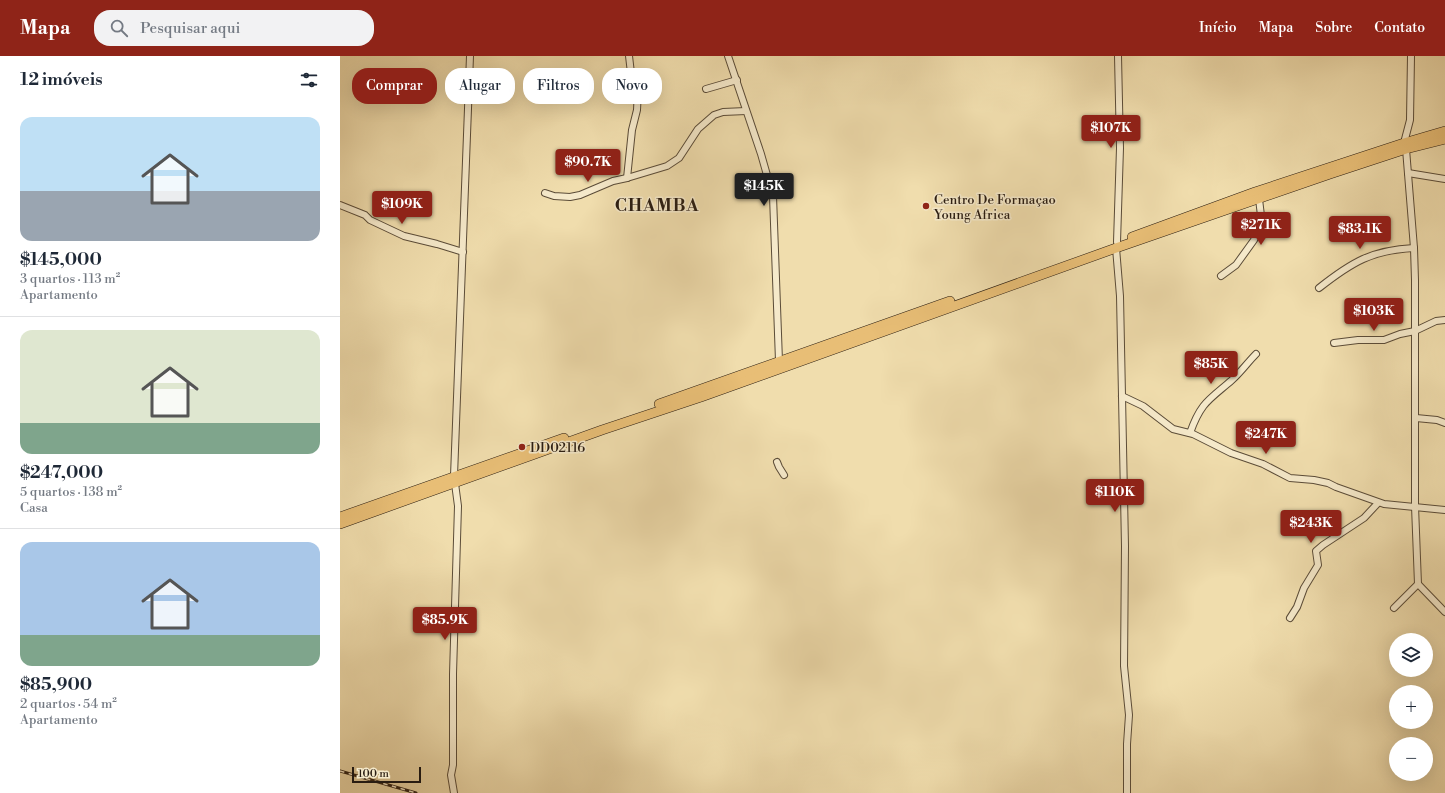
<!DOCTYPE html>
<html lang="pt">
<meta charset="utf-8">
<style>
:root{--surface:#fff;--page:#f2f2f3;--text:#1f2937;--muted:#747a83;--line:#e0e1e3;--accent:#8f2418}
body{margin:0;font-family:"Libre Bodoni",serif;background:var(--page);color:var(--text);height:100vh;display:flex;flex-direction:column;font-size:15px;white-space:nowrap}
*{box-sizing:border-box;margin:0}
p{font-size:13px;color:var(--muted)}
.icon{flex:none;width:22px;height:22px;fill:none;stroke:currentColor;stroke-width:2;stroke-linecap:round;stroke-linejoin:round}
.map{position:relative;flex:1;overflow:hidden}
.sheet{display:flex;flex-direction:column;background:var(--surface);width:340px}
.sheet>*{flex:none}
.top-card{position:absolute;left:12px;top:12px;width:380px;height:36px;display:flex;gap:8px}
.fabs{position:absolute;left:1049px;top:577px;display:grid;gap:8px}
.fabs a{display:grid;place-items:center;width:44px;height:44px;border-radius:50%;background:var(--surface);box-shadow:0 4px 16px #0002;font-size:20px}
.scale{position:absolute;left:12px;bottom:10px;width:69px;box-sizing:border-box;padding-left:4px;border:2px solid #291c11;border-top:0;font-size:11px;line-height:14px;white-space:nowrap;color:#291c11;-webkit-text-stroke:3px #f5e9ca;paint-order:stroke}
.price{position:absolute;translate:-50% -34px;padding:0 9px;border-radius:4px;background:var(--accent);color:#fff;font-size:13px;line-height:26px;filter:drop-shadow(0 1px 2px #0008)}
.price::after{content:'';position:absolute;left:50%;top:24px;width:12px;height:9px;margin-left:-6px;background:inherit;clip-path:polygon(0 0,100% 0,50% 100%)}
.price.on{background:#222;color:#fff}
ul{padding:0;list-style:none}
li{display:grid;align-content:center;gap:8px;height:212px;padding:0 20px}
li+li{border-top:1px solid var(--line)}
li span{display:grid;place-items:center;height:124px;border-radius:12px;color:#555}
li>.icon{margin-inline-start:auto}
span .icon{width:72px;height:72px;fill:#fffc;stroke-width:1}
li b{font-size:17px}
h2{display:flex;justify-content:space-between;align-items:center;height:48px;padding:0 20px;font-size:17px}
.chip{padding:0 14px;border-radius:16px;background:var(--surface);box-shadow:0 4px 16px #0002;font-size:14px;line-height:36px}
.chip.on{background:var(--accent);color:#fff}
header{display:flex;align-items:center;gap:24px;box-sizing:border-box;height:56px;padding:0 20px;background:var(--accent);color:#fff}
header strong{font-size:19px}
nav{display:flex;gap:22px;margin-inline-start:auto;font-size:14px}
.search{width:280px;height:36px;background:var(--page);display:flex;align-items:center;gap:10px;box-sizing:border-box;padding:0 14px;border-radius:16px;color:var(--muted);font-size:15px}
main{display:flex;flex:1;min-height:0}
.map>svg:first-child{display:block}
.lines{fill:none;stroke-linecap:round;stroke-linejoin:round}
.minor-casing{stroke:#5b4c38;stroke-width:8}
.highway-casing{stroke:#291c11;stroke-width:10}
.minor{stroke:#f5e9ca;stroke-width:6}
.highway{stroke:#e8be76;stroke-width:9}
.rail-casing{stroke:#291c11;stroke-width:3}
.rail{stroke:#f5e9ca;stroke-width:1.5;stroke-dasharray:4.5;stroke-linecap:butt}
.poi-dot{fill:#8f2418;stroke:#f5e9ca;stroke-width:1.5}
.labels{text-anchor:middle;stroke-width:3;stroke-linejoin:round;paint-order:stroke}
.poi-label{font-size:13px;fill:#291c11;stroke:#f5e9ca;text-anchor:start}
.district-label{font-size:17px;font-weight:bold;letter-spacing:1px;fill:#291c11;stroke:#f5e9ca}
</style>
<header>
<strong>Mapa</strong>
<div class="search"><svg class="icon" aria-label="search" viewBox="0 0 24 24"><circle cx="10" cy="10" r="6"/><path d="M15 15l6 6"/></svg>Pesquisar aqui</div>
<nav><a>Início</a><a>Mapa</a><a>Sobre</a><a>Contato</a></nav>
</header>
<main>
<section class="sheet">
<h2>12 imóveis<svg class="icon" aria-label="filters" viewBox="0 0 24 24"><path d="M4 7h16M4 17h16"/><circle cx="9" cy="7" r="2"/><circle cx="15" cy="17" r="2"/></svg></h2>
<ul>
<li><span style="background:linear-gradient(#bfe0f5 60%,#9aa5b1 0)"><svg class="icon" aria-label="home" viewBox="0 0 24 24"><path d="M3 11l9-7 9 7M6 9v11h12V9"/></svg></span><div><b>$145,000</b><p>3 quartos · 113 m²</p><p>Apartamento</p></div></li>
<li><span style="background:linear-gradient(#dfe7d0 75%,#7fa58c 0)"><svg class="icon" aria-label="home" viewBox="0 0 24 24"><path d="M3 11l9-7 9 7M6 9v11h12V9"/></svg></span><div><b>$247,000</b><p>5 quartos · 138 m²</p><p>Casa</p></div></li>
<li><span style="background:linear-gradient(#a9c7e8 75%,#7fa58c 0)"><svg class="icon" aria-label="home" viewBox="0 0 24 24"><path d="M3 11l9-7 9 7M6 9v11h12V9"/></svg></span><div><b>$85,900</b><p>2 quartos · 54 m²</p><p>Apartamento</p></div></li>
</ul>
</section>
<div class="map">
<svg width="1105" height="737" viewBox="0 0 1105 737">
<rect width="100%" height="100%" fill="#f0ddad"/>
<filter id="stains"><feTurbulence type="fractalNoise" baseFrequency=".005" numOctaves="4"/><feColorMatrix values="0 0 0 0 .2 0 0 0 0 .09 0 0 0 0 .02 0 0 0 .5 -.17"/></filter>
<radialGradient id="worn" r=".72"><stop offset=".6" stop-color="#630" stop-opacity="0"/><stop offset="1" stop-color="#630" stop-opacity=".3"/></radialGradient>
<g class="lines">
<!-- minor casing -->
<g class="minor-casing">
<g id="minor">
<path d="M388,0L421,98L433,140L439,305"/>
<path d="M366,33L397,24"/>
<path d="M1064,87L1070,64L1071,0"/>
<path d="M1066,93L1074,192L1075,224V450L1078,528L1105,556"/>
<path d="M1068,117L1105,123"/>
<path d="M287,122L292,74L297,54L298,34L297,29L291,17L289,0"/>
<path d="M205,137L214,140L230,141L240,139L273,125L287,122L327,110L339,102L358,73L374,59L383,56L406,55"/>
<path d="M0,149L25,159L30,164L64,180L97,188L123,196"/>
<path d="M777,186L780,92L778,0"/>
<path d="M776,192L780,240L785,490L784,610L789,659L787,688V737"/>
<path d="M881,220L896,209L914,184L922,168L919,143"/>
<path d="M979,232C1012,206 1032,194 1074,192"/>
<path d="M994,287L1018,284H1044L1060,278L1075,275L1096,265L1105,264"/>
<path d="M782,340L803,350L833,373L853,378L891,397L923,408L950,422L974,424L988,427L996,431L1044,448L1105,454"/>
<path d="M1076,362L1097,364L1105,367"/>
<path d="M850,377C861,346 869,344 892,324C901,316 908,306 916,298"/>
<path d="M437,406L439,411L444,419"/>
<path d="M1054,552L1078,528"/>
<path d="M950,562L957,551L964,532L978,509L976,495L983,489L1024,462L1038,447"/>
<path d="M114,737L111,719L113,709V618L118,450L114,420L130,0"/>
</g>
</g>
<!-- highway casing -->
<g class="highway-casing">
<g id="highway">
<path d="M792,181L915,136L1064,87L1105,75"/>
<path d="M319,348L610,245"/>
<path d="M0,461L224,382"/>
<path d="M0,468L262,374L361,341L776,192L990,118L1066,93L1105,83"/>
</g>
</g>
<!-- minor -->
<use href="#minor" class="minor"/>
<!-- highway -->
<use href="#highway" class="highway"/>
<!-- rail casing -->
<g class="rail-casing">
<path id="rail" d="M0,715L76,737"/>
</g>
<!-- rail -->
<use href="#rail" class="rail"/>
</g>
<!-- markers -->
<g class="poi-dot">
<circle cx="586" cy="150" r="4"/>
<circle cx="182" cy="391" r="4"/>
</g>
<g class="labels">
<!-- poi labels -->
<g class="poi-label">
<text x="594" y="148">Centro De Formaçao<tspan x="594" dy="15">Young Africa</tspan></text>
<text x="190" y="396">DD02116</text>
</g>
<!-- district labels -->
<g class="district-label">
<text x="317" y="155">CHAMBA</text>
</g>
</g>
<rect width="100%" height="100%" filter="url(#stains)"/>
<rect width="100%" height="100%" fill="url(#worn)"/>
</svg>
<div class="fabs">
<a><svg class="icon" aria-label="layers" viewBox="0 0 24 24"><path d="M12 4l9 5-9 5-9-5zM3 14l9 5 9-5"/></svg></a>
<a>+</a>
<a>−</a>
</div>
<div class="scale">100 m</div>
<b class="price" style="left:771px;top:93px">$107K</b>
<b class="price" style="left:248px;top:127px">$90.7K</b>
<b class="price on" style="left:424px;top:151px">$145K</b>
<b class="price" style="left:62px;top:169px">$109K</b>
<b class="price" style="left:921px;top:190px">$271K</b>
<b class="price" style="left:1020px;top:194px">$83.1K</b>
<b class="price" style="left:1034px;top:276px">$103K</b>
<b class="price" style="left:871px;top:329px">$85K</b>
<b class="price" style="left:926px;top:399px">$247K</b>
<b class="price" style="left:775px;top:457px">$110K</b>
<b class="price" style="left:971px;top:488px">$243K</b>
<b class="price" style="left:105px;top:585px">$85.9K</b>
<div class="top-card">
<a class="chip on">Comprar</a>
<a class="chip">Alugar</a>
<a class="chip">Filtros</a>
<a class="chip">Novo</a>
</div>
</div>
</main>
